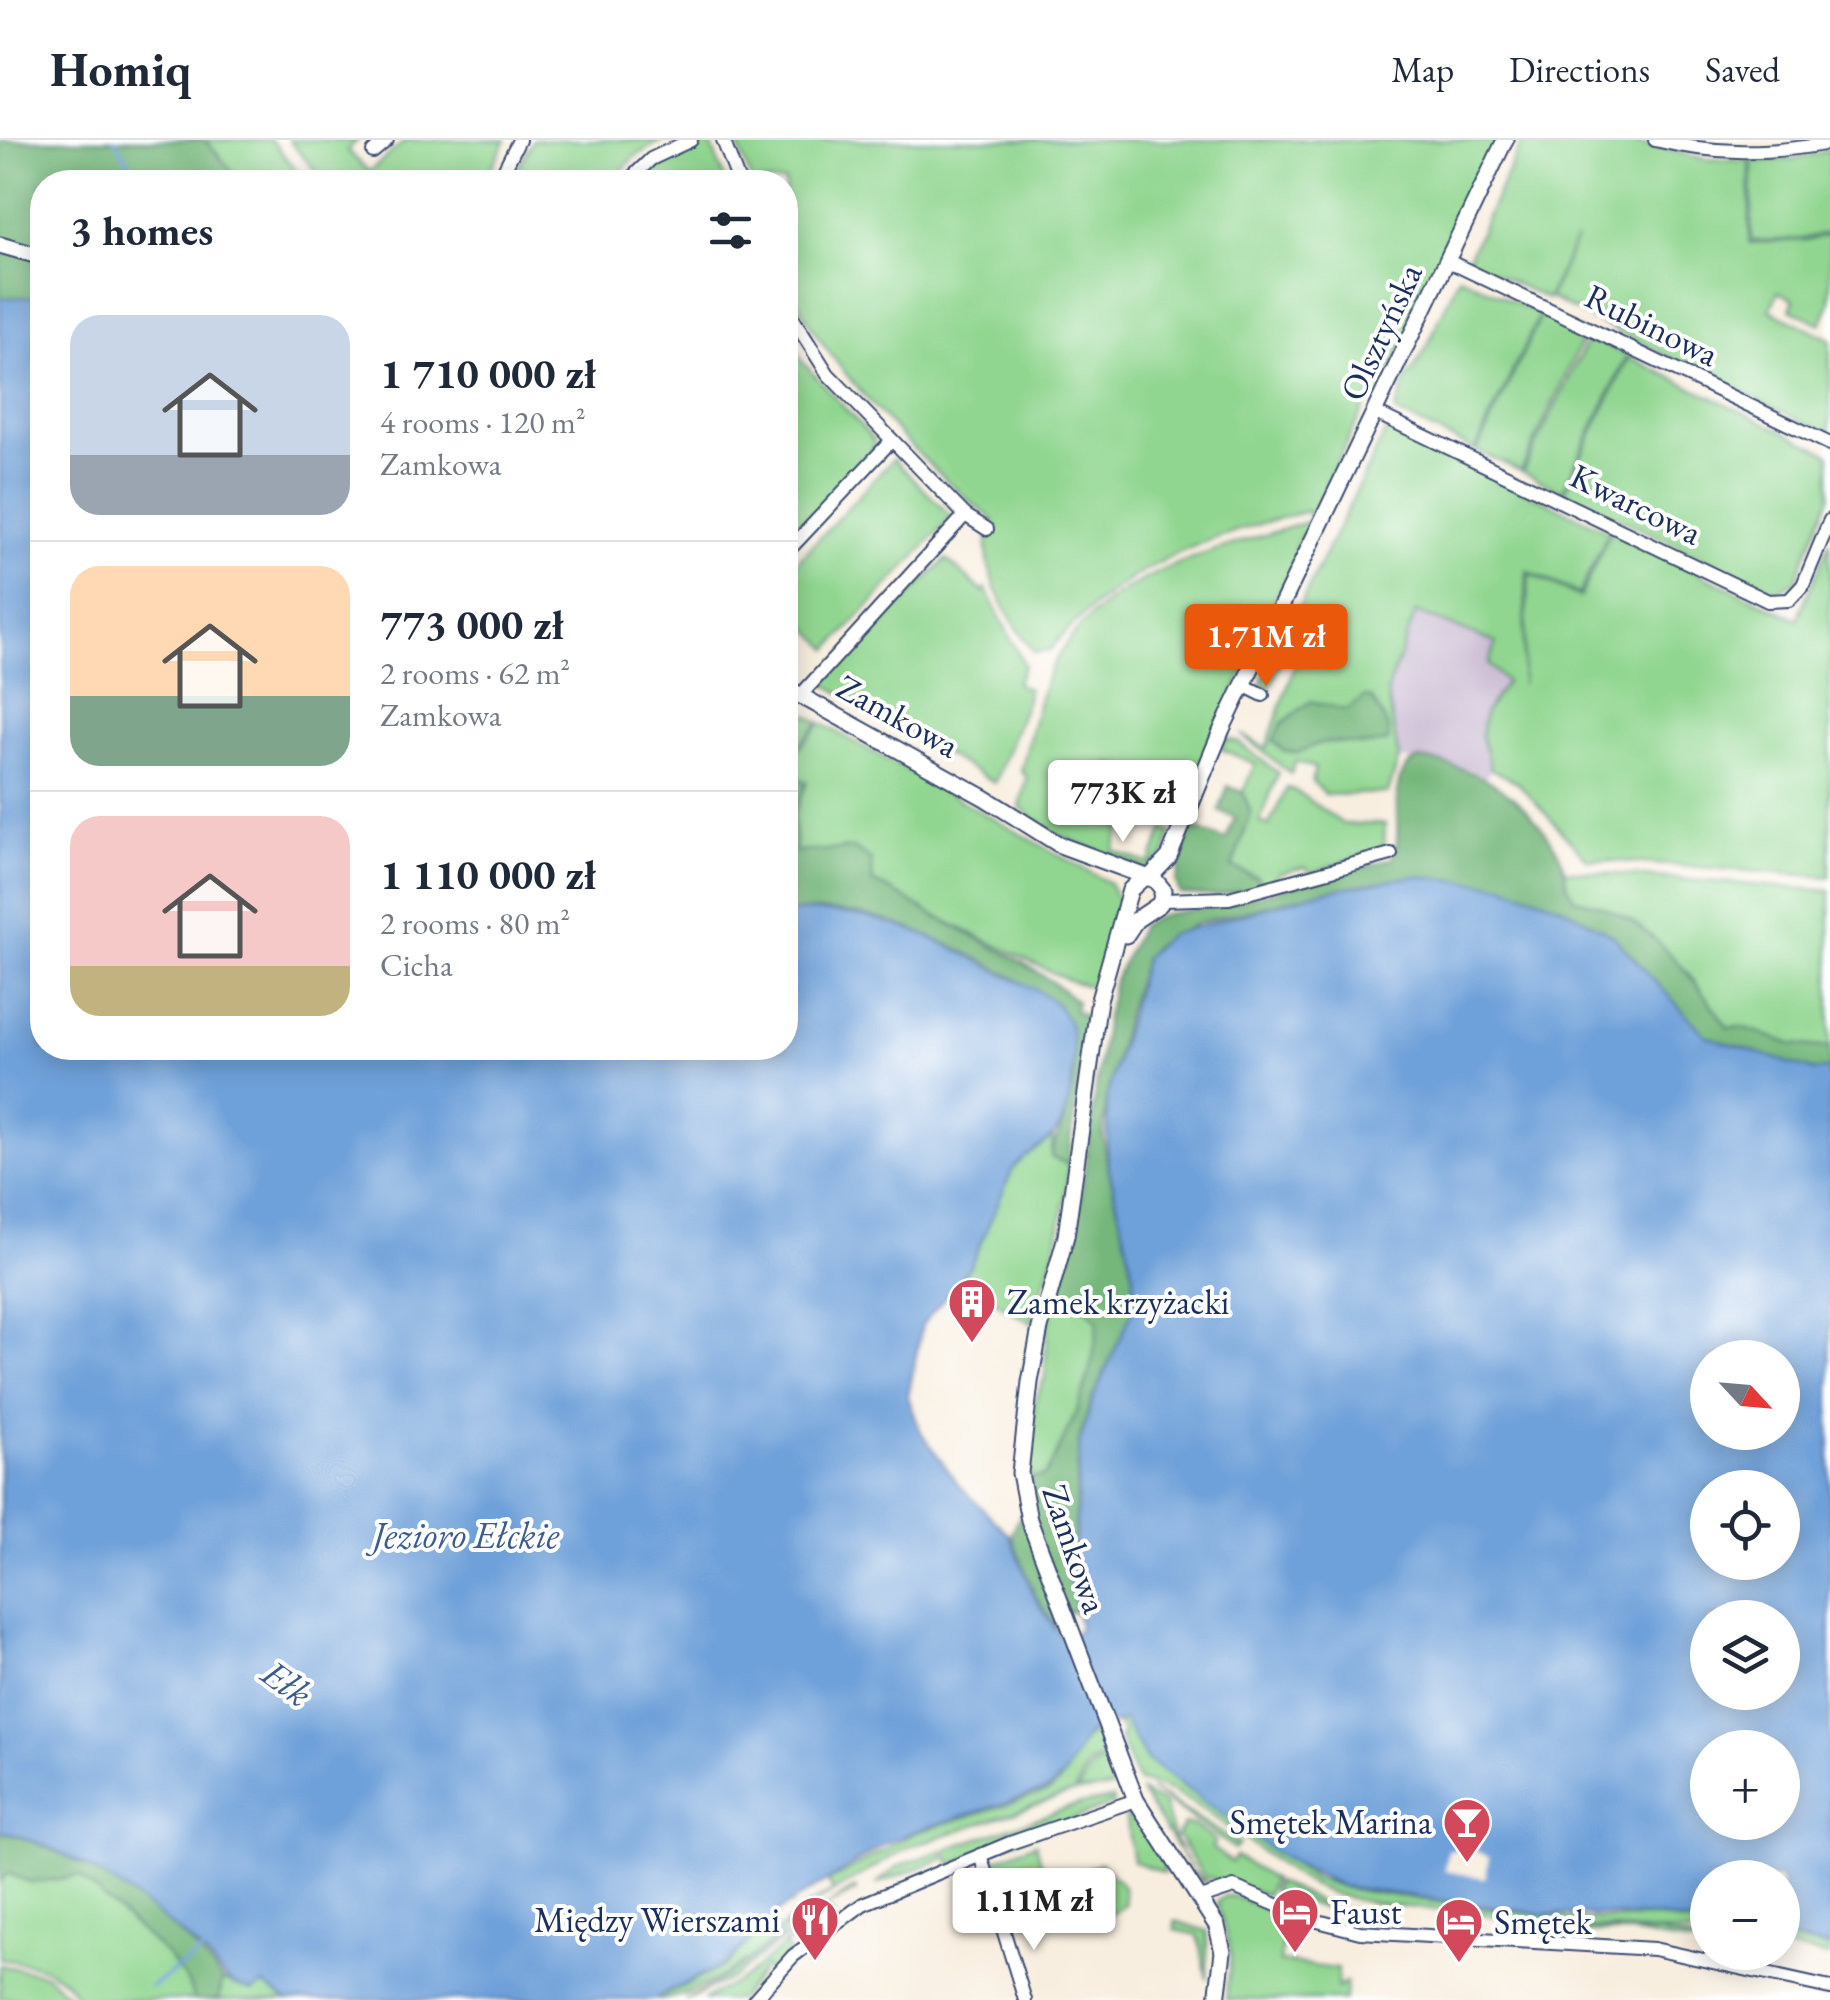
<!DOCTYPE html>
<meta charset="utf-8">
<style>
:root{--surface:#fff;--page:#f2f2f3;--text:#1f2937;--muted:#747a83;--line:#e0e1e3;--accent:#ea580c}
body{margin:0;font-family:"EB Garamond",serif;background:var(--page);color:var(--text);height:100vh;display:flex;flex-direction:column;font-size:38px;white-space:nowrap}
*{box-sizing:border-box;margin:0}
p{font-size:32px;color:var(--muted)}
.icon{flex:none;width:55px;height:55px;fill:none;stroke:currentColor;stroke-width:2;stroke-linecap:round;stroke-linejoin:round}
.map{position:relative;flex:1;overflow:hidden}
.details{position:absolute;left:30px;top:30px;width:768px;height:890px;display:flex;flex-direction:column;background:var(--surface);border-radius:40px;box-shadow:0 5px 25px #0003}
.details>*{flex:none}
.needle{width:65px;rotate:116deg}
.tools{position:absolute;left:1690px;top:1200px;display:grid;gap:20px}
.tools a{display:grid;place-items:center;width:110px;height:110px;border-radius:50%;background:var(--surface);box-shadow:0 5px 25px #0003;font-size:50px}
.price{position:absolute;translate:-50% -85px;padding:0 22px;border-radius:10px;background:#fff;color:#222;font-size:32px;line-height:65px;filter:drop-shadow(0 2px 5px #0008)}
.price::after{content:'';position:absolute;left:50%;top:60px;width:30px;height:22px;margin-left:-15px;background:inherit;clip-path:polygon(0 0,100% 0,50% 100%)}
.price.active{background:var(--accent);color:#fff}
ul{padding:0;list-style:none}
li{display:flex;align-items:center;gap:30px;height:250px;padding:0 40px}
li+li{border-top:2px solid var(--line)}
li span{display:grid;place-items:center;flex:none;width:280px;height:200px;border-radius:30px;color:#555}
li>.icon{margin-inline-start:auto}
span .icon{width:120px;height:120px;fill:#fffc;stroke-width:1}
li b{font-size:42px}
h2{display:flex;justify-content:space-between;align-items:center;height:120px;padding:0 40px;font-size:42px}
header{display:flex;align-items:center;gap:60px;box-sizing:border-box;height:140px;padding:0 50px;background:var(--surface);border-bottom:2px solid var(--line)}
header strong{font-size:48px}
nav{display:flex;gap:55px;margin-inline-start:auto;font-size:35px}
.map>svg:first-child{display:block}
.industrial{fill:#ccbed4}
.green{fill:#91d690;stroke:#568277;stroke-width:2.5}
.forest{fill:#74b77a;stroke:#48736c;stroke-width:2.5}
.water{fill:#6ea0d9;stroke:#44689c;stroke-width:2.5;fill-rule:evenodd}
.pier{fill:#f8eedf}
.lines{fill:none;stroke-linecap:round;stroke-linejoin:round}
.stream{stroke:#6ea0d9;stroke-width:4}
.minor-casing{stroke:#3c4c71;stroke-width:16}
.tertiary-casing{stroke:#3c4c71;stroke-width:19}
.minor{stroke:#fff;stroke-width:12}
.tertiary{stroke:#fff;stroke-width:15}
.labels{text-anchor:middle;stroke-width:8;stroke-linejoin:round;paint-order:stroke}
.street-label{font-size:35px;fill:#1b2f5e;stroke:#fff}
.poi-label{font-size:35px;fill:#1b2f5e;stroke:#fff;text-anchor:start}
.water-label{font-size:38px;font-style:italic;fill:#3c5c8f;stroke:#fff}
</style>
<header>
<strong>Homiq</strong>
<nav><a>Map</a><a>Directions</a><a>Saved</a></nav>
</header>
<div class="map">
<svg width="1830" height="1860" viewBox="0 0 1830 1860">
<rect width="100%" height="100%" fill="#fff"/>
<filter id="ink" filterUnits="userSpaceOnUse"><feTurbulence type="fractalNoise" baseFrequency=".01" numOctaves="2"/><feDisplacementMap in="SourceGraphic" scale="20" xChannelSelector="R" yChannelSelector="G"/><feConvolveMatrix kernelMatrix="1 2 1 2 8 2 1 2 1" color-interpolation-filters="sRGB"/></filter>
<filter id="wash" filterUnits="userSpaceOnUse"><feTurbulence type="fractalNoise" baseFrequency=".0048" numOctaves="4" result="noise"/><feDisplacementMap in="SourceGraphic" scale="40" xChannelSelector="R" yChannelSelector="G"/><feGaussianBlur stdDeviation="2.25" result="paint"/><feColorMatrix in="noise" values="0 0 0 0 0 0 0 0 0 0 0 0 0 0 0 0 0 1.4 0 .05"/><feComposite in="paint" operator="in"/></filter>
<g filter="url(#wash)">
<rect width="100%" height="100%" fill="#f8eedf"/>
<!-- industrial -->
<path class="industrial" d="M1416,472L1496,503L1506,541L1484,613L1491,629L1486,637L1469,629L1399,619L1387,550Z"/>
<!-- green -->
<g class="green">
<path d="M205,0H271L306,42H241Z"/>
<path d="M289,0H358L347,10L369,32L406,0H506L484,42H325Z"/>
<path d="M533,0H662L633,18L612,42H510Z"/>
<path d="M736,0H1499L1382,249L1374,247L1328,341L1308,393L1301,395L1294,410L1297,416L1189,650L1111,623L1093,677L1121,687L1114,711L1150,724L1164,689L1171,693L1165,714L1148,730L1058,695L1020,668L1027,637L1021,631C1031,597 1037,553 1055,521C1107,430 1218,411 1310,381L1308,371C1204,397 1120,426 1049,511L1034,512C1009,480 971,418 994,380C937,339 795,197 785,127C781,100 785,70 785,42H752Z"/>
<path d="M1523,0H1626L1706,19L1750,21L1749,103L1806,100L1830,94V163L1821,184L1790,169L1794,160L1778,152L1770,170L1830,199V295L1549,158L1576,99L1547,159L1467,120Z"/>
<path d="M710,2L726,42H641L660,23Z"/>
<path d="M1830,10V92L1802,99L1751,101L1752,21L1796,19Z"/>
<path d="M1459,136L1540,174L1475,310L1395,272L1405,243L1427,207Z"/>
<path d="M1542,173L1585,194L1521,331L1477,311Z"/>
<path d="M785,189L801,220L874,300L873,308L785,403Z"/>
<path d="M1589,197L1627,216L1562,351L1523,332Z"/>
<path d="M1629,217L1830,314V357L1795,441L1774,452L1564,352Z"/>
<path d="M1388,287L1609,391L1579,454L1527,431L1522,544L1529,434L1580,457L1610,392L1797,479L1830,401V737L1587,719L1517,642L1491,629L1481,595L1485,572L1506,542L1488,524L1496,503L1416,472L1387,550L1399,619L1388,653L1325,655L1312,641L1315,628L1295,621L1291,634L1241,594L1266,608L1299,515L1286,511L1270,548L1261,544Z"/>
<path d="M893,319L952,377L829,509L785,464V435Z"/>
<path d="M946,419L983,452L986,449L1024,525L1016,543L1028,549L1027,559L995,643L823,543Z"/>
<path d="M785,562L819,582L785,621Z"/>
<path d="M821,583L1109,743L1120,765L1093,847L1070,841L936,776L888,759L785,739V623Z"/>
<path d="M1226,599L1238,602L1278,633L1260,682L1269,685L1287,648L1294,650L1343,684H1385L1384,708L1311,733L1306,727L1279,733L1273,742L1259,747L1257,737L1232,727L1251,674L1243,652L1255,624L1221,609Z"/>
<path d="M1564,730L1830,751V908L1791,904L1743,887L1728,888C1688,832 1647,772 1576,759L1562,743Z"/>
<path d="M1053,998L1051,1017L1068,1024C1066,1081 1050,1130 1031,1183L962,1141L1013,1029L1021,1017Z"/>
<path d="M1056,1159L1086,1168L1098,1181C1094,1236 1072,1289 1045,1336L1030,1339L1035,1261L1045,1237L1047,1188Z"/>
<path d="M1124,1581L1146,1620L1312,1737L1348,1749L1457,1765L1456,1772C1413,1766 1358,1766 1318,1748C1266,1724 1190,1645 1138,1642L1120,1599L1123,1592L1116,1583Z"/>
<path d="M1098,1589L1099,1602L1106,1605L1110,1616L1088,1624L1074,1652L909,1707L799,1772L833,1751L828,1742L915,1693L1050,1651C1073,1635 1073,1601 1098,1589Z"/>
<path d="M1111,1619L1121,1647L1077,1652L1091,1627Z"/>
<path d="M1150,1649L1239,1704L1235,1709Z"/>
<path d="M1141,1652L1164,1664C1171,1692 1182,1732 1211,1744L1199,1741Z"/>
<path d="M1113,1659L1114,1664L951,1725L946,1709L1076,1665Z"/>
<path d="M1125,1674C1141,1678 1167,1717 1164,1733L1133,1721Z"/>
<path d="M1184,1684L1193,1685L1215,1701L1212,1708L1231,1722L1236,1716L1273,1740L1266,1755L1203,1736L1177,1695Z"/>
<path d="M1036,1703L1043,1731L1057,1728L1074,1734L1101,1723L1123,1746L1125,1764C1112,1777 1089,1782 1070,1781V1770L1062,1767L1055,1771L1054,1777L1027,1782L1017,1765L1018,1770L1004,1774L989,1722Z"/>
<path d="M942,1710L945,1718L876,1744L897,1727Z"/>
<path d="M8,1733L31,1743L79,1736L167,1815L188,1843L194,1860H79C61,1826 33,1825 0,1819V1741Z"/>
<path d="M1276,1742L1324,1764L1361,1772L1353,1778L1293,1758L1285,1763L1272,1751Z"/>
<path d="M855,1748L856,1751L817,1772L733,1838L685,1860C745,1827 798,1785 855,1748Z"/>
<path d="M1225,1756H1236L1285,1778L1280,1822L1338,1829L1337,1848L1346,1842L1345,1860H1226L1231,1813L1217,1762Z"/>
<path d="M1469,1767L1583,1780L1658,1778L1707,1787V1795L1560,1786L1468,1773Z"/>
<path d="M829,1770L835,1778L828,1773L817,1780L822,1787L809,1796L804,1790L785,1806L789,1812L771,1832L764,1828L739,1860H703L744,1838L822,1774Z"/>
<path d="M796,1776C777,1806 693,1860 656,1860L727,1825L764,1786L771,1795Z"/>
<path d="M1175,1781L1207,1791V1839L1198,1795L1175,1790Z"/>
<path d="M1517,1785L1658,1793L1707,1803L1690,1804L1632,1793H1560Z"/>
<path d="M1783,1799L1830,1808V1816L1783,1808Z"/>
<path d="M0,1825L47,1835L73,1860L0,1858Z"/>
<path d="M222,1840L252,1851L264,1845L287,1860H219Z"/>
</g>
<!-- forest -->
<g class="forest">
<path d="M0,0H205L241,42H42V157L0,158Z"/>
<path d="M1364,557L1371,558C1380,573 1391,584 1388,602C1351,612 1335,591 1298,613L1283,611L1273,601L1282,583L1311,561L1346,570Z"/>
<path d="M1419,619C1482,627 1524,656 1557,710C1569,729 1560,740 1575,759C1647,772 1688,831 1728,888L1743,887L1791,904L1830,908V929L1815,931L1706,896L1613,796L1563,767L1503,745L1416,736L1323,751L1198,783L1155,805L1145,817L1127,872L1107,957L1103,994L1107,1023L1134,1137L1132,1172L1092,1259L1079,1300L1074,1406L1067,1423L1079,1476L1072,1471L1056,1478V1487L1036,1457L1011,1395L1031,1352L1030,1339L1045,1336C1072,1288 1094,1235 1098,1181L1086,1168L1056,1159L1074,1105L1106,876L1114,841L1141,785L1165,774L1221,765L1391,719C1409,693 1379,637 1419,619Z"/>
<path d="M785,633L807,642L793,676L796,712L854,708L871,720L873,743C899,752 917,767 942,780C990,805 1035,825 1076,861L1074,871L1084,875L1086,893L1068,1024L1051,1017C1053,1002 1059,995 1064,982C1073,956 1077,917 1070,890C1058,846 915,786 869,776C842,770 813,770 785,773Z"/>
<path d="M1228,646L1243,652L1251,674L1232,727L1258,738L1259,747L1215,756L1180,754L1176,742L1190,687L1226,700L1235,677L1219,671Z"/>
<path d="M0,1692C75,1709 177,1778 222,1840L219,1860H194L188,1843L167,1815L79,1736L31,1743L8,1733L0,1741Z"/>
</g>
<!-- water -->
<path class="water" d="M42,157V908H785V773C867,764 933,796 1003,834C1023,845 1045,850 1061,870C1082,896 1073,954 1062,982C1054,1004 1027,1010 1013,1029L971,1125L922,1185L908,1257L921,1292L958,1344L1010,1396L1035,1458L1061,1497L1071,1498L1080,1487L1067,1424L1075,1406L1080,1301L1093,1259L1132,1172L1134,1136L1108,1023L1107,957L1145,817L1168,795L1324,751L1416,736L1503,745L1563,767L1613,796L1706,896L1814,931L1830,929V1807L1783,1798L1782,1738H1708L1707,1786L1658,1777L1542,1774L1341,1746L1279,1716L1147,1620L1124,1580L1088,1593L1065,1635L1049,1649L915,1691L883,1705L779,1771L726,1823L652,1860H287L264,1845L252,1851C214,1838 224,1831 199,1809C143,1760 74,1708 0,1691V158ZM1708,1218H1782V1292H1708ZM1708,1348H1782V1422H1708ZM1708,1478H1782V1552H1708ZM1708,1608H1782V1682H1708Z"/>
<!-- pier -->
<path class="pier" d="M1458,1695L1479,1698L1477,1708H1469L1489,1717L1485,1738L1445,1731L1448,1711L1465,1708L1457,1705Z"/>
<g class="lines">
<!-- stream -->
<g class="stream">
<path d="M115,0L141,42"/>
<path d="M151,1847L202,1812"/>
</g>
</g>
</g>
<g filter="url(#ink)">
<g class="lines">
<!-- minor casing -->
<g class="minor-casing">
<g id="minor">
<path d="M723,0L739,42"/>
<path d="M1655,0C1716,15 1769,14 1830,3"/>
<path d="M373,12L387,0"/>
<path d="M498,42L519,0"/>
<path d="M627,42L651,19L691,0"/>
<path d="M1448,121L1830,304"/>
<path d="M785,166L828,234L965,375L987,389"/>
<path d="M1376,273L1768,461L1789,460L1803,445L1830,380"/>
<path d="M785,414L892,300"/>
<path d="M1243,545L1263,555"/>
<path d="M800,556L965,375"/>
<path d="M1162,760L1229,758L1391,714"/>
<path d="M980,1715L1025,1860"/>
<path d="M1201,1758L1234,1747L1310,1779L1360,1792L1654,1809L1830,1848"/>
<path d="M754,1860L793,1816L863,1764L1010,1703L1136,1660"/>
</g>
</g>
<!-- tertiary casing -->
<g class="tertiary-casing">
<g id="tertiary">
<path d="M0,105L42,117"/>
<path d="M785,547L985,658L1060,705L1155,740L1163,750L1160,764L1136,780L1126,795"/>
<path d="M1144,737L1130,750L1099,860L1066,1096L1040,1188L1030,1242L1020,1333L1029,1380L1136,1660L1217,1786L1223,1812L1217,1860"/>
<path d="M1149,738L1169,717L1222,589L1505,0"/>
</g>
</g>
<!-- minor -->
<use href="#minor" class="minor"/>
<!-- tertiary -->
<use href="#tertiary" class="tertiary"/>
</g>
</g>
<!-- icons -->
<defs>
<g id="building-pin" transform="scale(2.5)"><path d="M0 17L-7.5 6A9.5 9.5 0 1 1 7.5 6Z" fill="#d1495b" stroke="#fff"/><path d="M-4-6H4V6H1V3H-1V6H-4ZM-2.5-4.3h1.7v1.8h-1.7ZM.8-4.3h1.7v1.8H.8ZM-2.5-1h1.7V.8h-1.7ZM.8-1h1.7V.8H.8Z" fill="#fff"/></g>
<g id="bar-pin" transform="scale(2.5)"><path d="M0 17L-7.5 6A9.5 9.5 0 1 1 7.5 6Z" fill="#d1495b" stroke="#fff"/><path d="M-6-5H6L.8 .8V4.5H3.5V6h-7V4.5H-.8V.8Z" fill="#fff"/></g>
<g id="hotel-pin" transform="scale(2.5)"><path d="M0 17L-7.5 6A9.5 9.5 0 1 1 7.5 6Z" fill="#d1495b" stroke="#fff"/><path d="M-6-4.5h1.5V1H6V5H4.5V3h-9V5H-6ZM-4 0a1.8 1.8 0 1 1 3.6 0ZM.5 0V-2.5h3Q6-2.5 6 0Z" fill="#fff"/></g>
<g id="restaurant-pin" transform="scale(2.5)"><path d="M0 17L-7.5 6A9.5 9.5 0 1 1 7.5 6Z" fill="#d1495b" stroke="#fff"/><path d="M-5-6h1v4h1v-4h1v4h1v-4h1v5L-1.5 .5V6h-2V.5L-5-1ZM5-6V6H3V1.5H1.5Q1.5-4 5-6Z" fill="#fff"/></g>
</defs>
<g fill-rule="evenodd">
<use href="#building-pin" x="972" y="1162"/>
<use href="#bar-pin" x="1467" y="1682"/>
<use href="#hotel-pin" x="1295" y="1772"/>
<use href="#restaurant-pin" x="815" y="1780"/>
<use href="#hotel-pin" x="1459" y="1782"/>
</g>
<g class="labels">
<!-- street labels -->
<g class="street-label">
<text transform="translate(1652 185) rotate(26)" y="12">Rubinowa</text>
<text transform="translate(1381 192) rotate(-65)" y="12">Olsztyńska</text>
<text transform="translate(1636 364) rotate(26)" y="12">Kwarcowa</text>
<text transform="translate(898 576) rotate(29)" y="12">Zamkowa</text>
<text transform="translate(1075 1409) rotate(71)" y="12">Zamkowa</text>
</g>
<!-- poi labels -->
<g class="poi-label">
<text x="1007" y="1174">Zamek krzyżacki</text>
<text x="1432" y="1694" text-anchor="end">Smętek Marina</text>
<text x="1330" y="1784">Faust</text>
<text x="780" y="1792" text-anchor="end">Między Wierszami</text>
<text x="1494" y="1794">Smętek</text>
</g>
<!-- water labels -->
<g class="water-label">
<text x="466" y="1408">Jezioro Ełckie</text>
<text transform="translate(287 1543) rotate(36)" y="13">Ełk</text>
</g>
</g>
</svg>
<div class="tools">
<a><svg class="needle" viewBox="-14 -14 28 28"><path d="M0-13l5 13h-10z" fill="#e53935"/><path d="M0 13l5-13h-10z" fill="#747a83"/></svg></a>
<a><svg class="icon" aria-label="locate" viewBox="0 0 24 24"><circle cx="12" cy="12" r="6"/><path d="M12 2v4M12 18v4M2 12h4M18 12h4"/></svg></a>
<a><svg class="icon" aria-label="layers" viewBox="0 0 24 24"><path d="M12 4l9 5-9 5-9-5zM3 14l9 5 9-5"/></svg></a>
<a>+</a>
<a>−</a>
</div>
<b class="price active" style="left:1266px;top:549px">1.71M zł</b>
<b class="price" style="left:1123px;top:705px">773K zł</b>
<b class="price" style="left:1034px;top:1813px">1.11M zł</b>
<section class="details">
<h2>3 homes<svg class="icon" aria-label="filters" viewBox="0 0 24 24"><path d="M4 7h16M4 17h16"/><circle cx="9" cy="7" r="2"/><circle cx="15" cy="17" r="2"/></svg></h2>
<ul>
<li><span style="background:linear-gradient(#c9d6e8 70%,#9aa5b1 0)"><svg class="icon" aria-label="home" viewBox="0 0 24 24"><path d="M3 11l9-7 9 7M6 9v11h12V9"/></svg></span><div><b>1 710 000 zł</b><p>4 rooms · 120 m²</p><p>Zamkowa</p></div></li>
<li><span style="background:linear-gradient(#ffd9b3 65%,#7fa58c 0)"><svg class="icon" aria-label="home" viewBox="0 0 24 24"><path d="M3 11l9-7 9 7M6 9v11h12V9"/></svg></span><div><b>773 000 zł</b><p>2 rooms · 62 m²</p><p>Zamkowa</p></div></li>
<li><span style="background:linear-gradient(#f6c9c9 75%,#c2b280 0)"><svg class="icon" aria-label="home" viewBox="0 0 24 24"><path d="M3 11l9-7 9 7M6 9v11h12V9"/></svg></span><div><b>1 110 000 zł</b><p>2 rooms · 80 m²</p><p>Cicha</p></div></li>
</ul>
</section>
</div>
